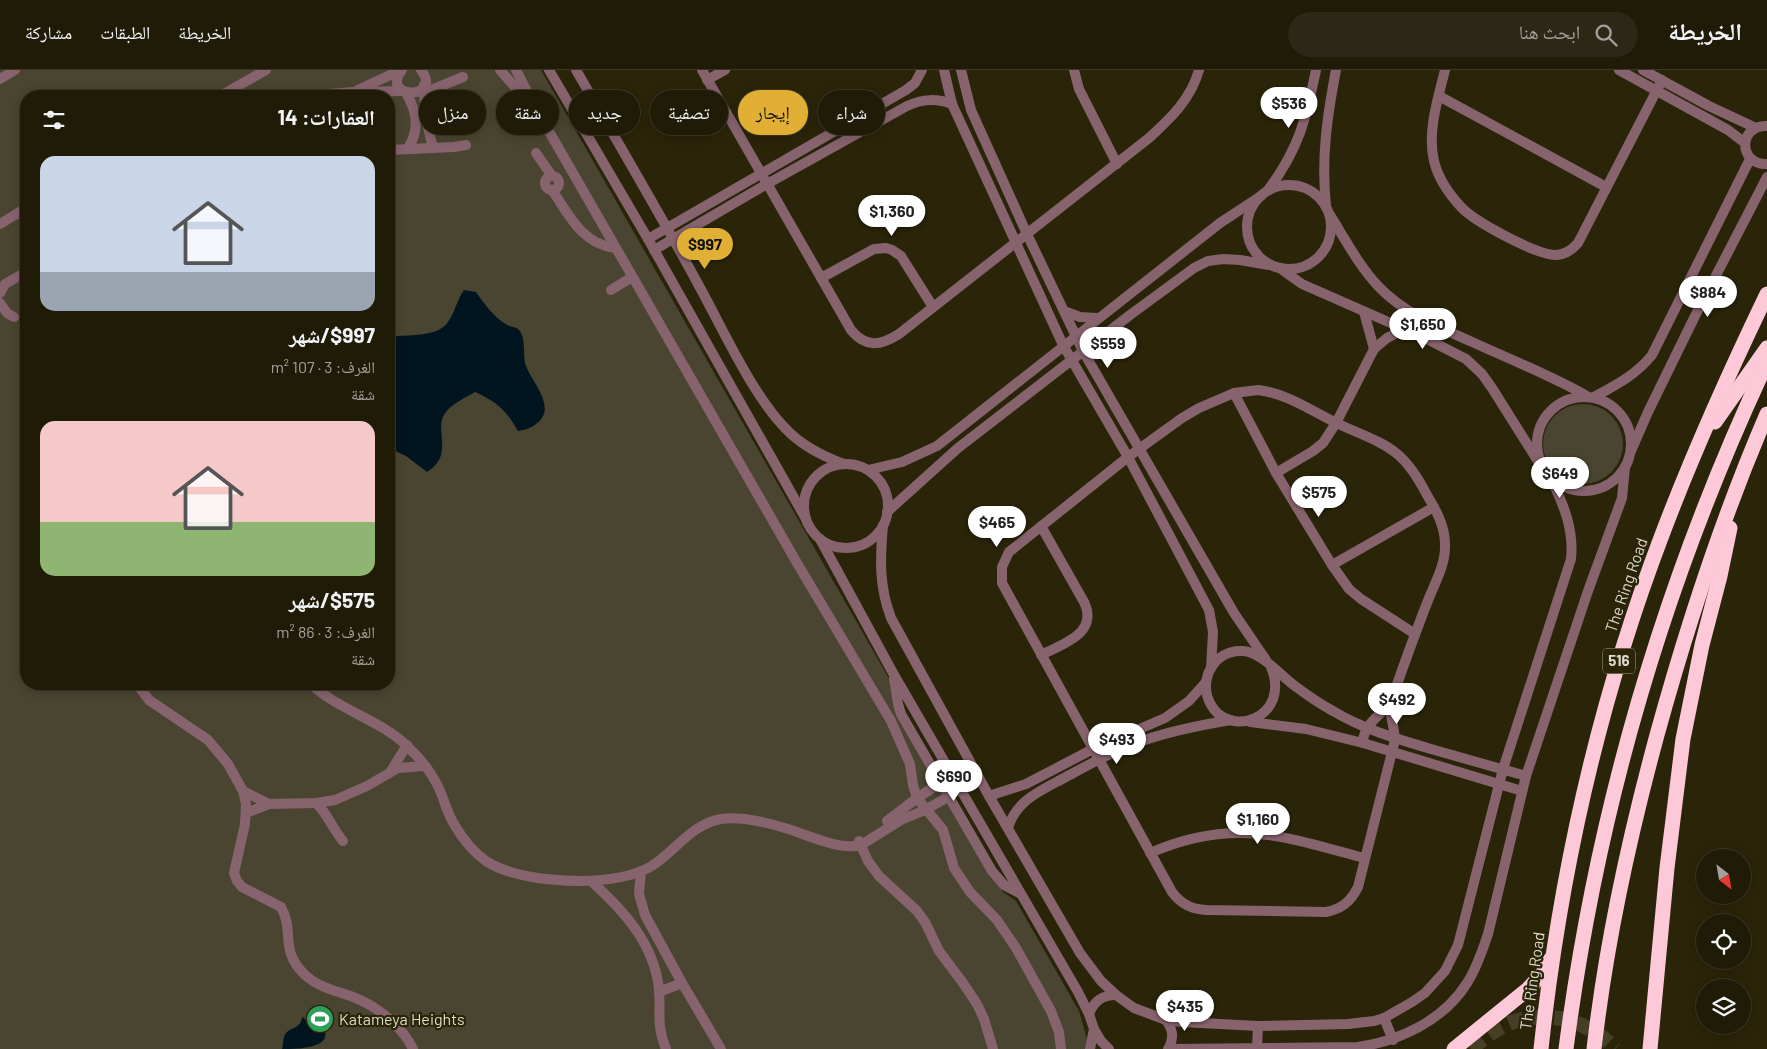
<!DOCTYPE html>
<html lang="ar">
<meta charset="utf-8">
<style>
:root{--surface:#201b07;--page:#2d2815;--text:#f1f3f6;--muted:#a2a19b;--line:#3d3928;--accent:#e1af34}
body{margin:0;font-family:Barlow,"Noto Naskh Arabic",sans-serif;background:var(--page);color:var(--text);direction:rtl;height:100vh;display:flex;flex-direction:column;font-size:19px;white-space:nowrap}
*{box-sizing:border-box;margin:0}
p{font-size:16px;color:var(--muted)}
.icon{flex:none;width:28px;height:28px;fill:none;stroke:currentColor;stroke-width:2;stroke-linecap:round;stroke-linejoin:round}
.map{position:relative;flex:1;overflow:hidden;direction:ltr}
.sheet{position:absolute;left:20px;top:20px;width:375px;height:600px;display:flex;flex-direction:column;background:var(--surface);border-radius:20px;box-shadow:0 2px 12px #0003,0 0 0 1px var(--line);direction:rtl}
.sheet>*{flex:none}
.banner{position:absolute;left:410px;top:20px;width:475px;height:45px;direction:rtl;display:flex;gap:10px}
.needle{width:32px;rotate:149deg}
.buttons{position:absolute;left:1696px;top:779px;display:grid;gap:10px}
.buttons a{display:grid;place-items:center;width:55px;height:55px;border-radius:50%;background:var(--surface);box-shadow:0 2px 12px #0003,0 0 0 1px var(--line);font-size:25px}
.price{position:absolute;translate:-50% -42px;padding:0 11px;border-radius:18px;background:#fff;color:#222;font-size:16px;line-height:32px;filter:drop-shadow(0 1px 2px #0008)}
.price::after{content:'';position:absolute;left:50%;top:30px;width:15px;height:11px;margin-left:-8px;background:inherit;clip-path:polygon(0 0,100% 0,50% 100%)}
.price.on{background:var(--accent);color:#111}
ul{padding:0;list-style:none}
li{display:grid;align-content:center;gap:10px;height:265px;padding:0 20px}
li span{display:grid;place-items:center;height:155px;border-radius:15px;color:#555}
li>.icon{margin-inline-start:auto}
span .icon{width:90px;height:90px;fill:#fffc;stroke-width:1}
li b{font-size:21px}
h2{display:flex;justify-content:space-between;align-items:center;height:60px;padding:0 20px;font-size:21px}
.tag{padding:0 18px;border-radius:22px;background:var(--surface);box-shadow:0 2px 12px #0003,0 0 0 1px var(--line);font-size:18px;line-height:45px}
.tag.on{background:var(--accent);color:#111}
header{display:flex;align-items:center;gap:30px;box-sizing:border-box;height:70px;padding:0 25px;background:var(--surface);border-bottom:1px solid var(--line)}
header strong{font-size:24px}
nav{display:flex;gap:28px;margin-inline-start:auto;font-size:18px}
.search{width:350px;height:45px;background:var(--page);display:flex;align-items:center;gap:12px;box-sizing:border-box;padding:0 18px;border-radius:28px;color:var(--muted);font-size:19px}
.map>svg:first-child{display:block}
.green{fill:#4a4530;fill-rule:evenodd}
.water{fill:#001520}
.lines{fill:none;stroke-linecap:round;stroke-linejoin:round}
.highway-tunnel{stroke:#453f26;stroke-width:15;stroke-dasharray:15 8;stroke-linecap:butt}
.minor{stroke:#87636e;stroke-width:10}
.highway{stroke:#fdc8d7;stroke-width:15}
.labels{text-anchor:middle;stroke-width:4.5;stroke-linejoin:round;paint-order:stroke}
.shield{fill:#2a2409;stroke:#a7a390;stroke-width:1}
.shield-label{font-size:15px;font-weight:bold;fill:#dddaca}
.street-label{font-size:16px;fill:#dddaca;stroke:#2a2409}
.poi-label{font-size:16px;fill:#dddaca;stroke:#2a2409;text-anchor:start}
</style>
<header>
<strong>الخريطة</strong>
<div class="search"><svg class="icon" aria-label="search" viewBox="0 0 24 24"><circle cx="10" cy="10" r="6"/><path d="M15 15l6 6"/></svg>ابحث هنا</div>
<nav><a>الخريطة</a><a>الطبقات</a><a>مشاركة</a></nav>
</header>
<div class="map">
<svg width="1767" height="979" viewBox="0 0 1767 979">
<rect width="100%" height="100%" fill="#2a2409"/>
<!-- green -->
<g class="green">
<path d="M0,0H541L891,612L893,630L1003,822L1016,831L1079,941L1087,969L1085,979H0ZM26,26H389V614H26Z"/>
<circle cx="1583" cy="374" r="40"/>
</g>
<!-- water -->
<g class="water">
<path d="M464,220L476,222C484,234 494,247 507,255C510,257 515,257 518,259C526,266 523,283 525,293C530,311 559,337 536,354C530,358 526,360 518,361C506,340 497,332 475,322C465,328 453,333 446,342C432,359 456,384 427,402L406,386L389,378V267C406,264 438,268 448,252C455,242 457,230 464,220Z"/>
<path d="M304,947L305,950L310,949L311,952L315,953L319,951C342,979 297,979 282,979C284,973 282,967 287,962C293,957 300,958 302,948Z"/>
</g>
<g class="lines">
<!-- highway-tunnel -->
<path class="highway-tunnel" d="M1471,979C1483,969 1495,959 1510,953C1546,939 1589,950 1615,979"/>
<!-- minor -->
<g class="minor">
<path d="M402,0C379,30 444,30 421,0"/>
<path d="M500,0L528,32"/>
<path d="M516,0L535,37L797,493L891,651L910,694L913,715L917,728L943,760L954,798L970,822L997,850L1016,878L1051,941L1059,962L1061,979"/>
<path d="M549,0L648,169L806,449"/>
<path d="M576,0C617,71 659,142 698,214C723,259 751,323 786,359C802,376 822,386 844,394"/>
<path d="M702,0L851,260C866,278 880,276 899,264L1149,68C1171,48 1191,29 1199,0"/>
<path d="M944,0L952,34L1063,275L1128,387L1209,540L1213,562L1211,598"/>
<path d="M961,0L971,40L1027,164L1083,281L1234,543L1266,590"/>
<path d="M1074,0L1079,19L1117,94"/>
<path d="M1445,0C1438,28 1427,62 1434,91C1438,108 1449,124 1461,137C1475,152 1535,184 1555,185C1565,185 1572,180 1578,173L1662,10"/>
<path d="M1619,0L1728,60L1745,73"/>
<path d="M1643,0L1709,36L1756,58"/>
<path d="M0,9L15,0"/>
<path d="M707,10L725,0"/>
<path d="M424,15L425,45L433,78"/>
<path d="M358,20L401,0"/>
<path d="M406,23C417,41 420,60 408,78"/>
<path d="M424,23L463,7"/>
<path d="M220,26L266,0"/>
<path d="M305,26L353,22L403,21"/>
<path d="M1439,26L1606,117"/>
<path d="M1767,56C1738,55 1738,95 1767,94"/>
<path d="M389,80L454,77L466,75"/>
<path d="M536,83L552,106"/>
<circle cx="552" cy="113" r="7"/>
<circle cx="1289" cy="157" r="42"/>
<path d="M552,120C569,145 582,174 615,178"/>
<path d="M1268,120C1299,79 1306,49 1316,0"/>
<path d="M1326,136C1321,88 1327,47 1336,0"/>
<path d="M1330,145C1345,169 1359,196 1379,217C1404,243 1438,257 1470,271C1509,289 1550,305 1587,326"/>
<path d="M0,154L26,138"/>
<path d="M648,169L906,20L915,13L922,0"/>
<path d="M654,180L767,114L907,36C923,29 936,28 952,34"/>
<path d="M1281,199L1302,214L1427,269L1466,289L1482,304L1492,318L1541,396"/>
<path d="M821,208L874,179L886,178L892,180L901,186L933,237"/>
<path d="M611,220L632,207"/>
<path d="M0,223L5,214L26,202"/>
<path d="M0,233L7,243L14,247"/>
<path d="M1064,241L1080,247L1097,248"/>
<path d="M1364,242L1374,279"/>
<path d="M1258,320C1291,324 1315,344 1345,357C1389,376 1404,380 1427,425C1436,440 1445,456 1445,474C1446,493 1436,511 1429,528C1419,553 1410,578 1401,603C1398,613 1393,623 1391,632C1388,646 1397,660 1394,674L1358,817C1351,831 1342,839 1326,842L1206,840C1191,839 1181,834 1172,822L1002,513V497L1009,482L1128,387L1182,348L1199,338L1234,323Z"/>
<path d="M1234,323L1276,403L1332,495L1349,519L1361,529L1415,564"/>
<circle cx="1584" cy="374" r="47"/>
<path d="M1594,327C1616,315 1636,305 1652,285L1750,89"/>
<path d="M1631,381L1648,342L1695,246L1767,107"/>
<circle cx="846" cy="436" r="42"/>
<path d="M868,400L902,392L937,376L1220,153L1261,126"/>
<path d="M1276,403L1313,381L1323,373L1336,353L1374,279L1387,268L1404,259"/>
<path d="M887,442L958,378L1130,245L1194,198L1208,191L1223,189L1240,190L1269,195"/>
<path d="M883,455C880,490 879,516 891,548L989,726L1080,883L1101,911L1116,925L1134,938L1166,950L1182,952L1258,956L1348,954L1374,951L1384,948L1412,932L1425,923L1445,901L1458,875L1503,699L1571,489C1574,460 1564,435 1551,409"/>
<path d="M1041,456L1084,532C1099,563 1063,574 1041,585"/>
<path d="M820,469L893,603L1078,922L1089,944L1094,959L1101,971L1109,979"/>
<path d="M1332,495L1434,437"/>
<path d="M1271,597C1292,648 1228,670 1210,633C1198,610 1214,579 1243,581C1261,582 1280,605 1295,616C1307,625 1320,634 1333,641C1363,659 1397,669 1431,679C1463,688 1494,697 1526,706"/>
<path d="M894,608L898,634L901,644L992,801L1004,815L1021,824"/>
<path d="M137,614L149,630L208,670L228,694L243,721L246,734L245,754L234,803L237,811L242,817L281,837C295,862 279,879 304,904C317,917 337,921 353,927C377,936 402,956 413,979"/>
<path d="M311,614C341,642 383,650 411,680C423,691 435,708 441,723C445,733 448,745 454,754C462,768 473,782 486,791C518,812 589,815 626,806C634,804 643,801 650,797C675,782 691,754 721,749C740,746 770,753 788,759C808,765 841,781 861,775L901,750L925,740L948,727"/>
<path d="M1250,652L1306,659L1363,673L1522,721"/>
<path d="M1363,673C1363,655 1380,645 1391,633"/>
<path d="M391,701L407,675"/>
<path d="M243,721L269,734"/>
<path d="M989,726L1026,714L1093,679L1165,648L1189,631L1206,612"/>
<path d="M316,733C328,744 332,758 343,771"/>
<path d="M246,743L269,734L316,733L335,730L367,716L398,698L424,696"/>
<path d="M887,751L917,728L940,713"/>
<path d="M1008,758C1016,730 1042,720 1066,707C1090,694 1115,680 1142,671C1170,661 1201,655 1231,650"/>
<path d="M859,771L868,791L879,806L917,841L925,852L939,881L963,913L977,934L984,949L993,979"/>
<path d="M1150,783C1232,747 1283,766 1364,788"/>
<path d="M641,801L639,824L645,845L682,913L721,979"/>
<path d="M591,811C623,840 654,873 659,919C661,942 656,956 666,979"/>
<path d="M659,922L682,913"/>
<path d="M1089,944C1094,931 1102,925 1116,925"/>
<path d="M1384,948L1393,970"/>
<path d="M1166,950C1173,960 1174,967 1169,978"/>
<path d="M1257,978L1258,956"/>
<path d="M1090,979L1094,959"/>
<path d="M1168,979L1358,977C1400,971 1444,950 1467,913C1477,898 1482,881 1488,864L1526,706L1588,521L1622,428L1625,397"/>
</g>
<!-- highway -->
<g class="highway">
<path d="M1715,352L1767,278"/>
<path d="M1454,979L1528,919L1543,903L1550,890"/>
<path d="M1541,979C1560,804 1599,630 1662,465C1693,383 1729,303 1767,224"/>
<path d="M1566,979C1597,741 1665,509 1767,292"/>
<path d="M1594,979C1606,873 1629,768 1657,665C1687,556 1722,448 1767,344"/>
<path d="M1650,979L1667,798L1683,669L1702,575L1720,506L1730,458"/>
</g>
</g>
<!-- icons -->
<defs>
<g id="stadium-disc" transform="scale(1.4375)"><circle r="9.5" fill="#2e9e5b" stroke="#2a2409"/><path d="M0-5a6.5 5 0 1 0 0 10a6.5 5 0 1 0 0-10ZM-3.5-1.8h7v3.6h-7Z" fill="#fff"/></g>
</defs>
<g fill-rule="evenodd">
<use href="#stadium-disc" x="320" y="949"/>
</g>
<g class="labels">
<!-- shield labels -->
<rect class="shield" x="1603" y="578.5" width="32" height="25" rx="4"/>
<g class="shield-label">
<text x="1619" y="596">516</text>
</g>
<!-- street labels -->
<g class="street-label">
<text transform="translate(1626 515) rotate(-71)" y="6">The Ring Road</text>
<text transform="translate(1532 911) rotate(-82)" y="6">The Ring Road</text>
</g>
<!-- poi labels -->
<g class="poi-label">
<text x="339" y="955">Katameya Heights</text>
</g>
</g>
</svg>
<div class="buttons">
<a><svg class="needle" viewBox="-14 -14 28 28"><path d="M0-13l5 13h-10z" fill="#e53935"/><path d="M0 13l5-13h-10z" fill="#a2a19b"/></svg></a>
<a><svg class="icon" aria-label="locate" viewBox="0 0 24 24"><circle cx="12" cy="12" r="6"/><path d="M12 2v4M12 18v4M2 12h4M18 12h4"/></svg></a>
<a><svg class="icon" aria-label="layers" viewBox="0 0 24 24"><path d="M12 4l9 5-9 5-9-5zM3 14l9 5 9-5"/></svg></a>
</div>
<b class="price" style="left:1289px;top:59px">$536</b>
<b class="price" style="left:892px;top:167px">$1,360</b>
<b class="price on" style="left:705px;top:200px">$997</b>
<b class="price" style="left:1708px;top:248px">$884</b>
<b class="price" style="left:1423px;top:280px">$1,650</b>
<b class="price" style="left:1108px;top:299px">$559</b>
<b class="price" style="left:1560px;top:429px">$649</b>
<b class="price" style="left:1319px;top:448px">$575</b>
<b class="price" style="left:997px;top:478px">$465</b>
<b class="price" style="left:1397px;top:655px">$492</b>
<b class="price" style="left:1117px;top:695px">$493</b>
<b class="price" style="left:954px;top:732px">$690</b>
<b class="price" style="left:1258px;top:775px">$1,160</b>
<b class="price" style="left:1185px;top:962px">$435</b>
<div class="banner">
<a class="tag">شراء</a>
<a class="tag on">إيجار</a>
<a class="tag">تصفية</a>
<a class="tag">جديد</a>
<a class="tag">شقة</a>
<a class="tag">منزل</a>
</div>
<section class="sheet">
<h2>العقارات: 14<svg class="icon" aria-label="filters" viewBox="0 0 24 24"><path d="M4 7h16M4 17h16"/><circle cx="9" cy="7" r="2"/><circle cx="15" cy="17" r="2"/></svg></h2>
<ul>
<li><span style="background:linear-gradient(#c9d6e8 75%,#9aa5b1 0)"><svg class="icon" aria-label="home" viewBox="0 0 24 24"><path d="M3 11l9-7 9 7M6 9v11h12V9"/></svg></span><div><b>$997/شهر</b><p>الغرف: 3 · 107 m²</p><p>شقة</p></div></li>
<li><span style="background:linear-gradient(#f6c9c9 65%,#8fb573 0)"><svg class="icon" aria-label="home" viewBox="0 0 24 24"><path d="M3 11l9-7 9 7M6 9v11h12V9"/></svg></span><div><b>$575/شهر</b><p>الغرف: 3 · 86 m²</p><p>شقة</p></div></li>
</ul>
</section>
</div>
